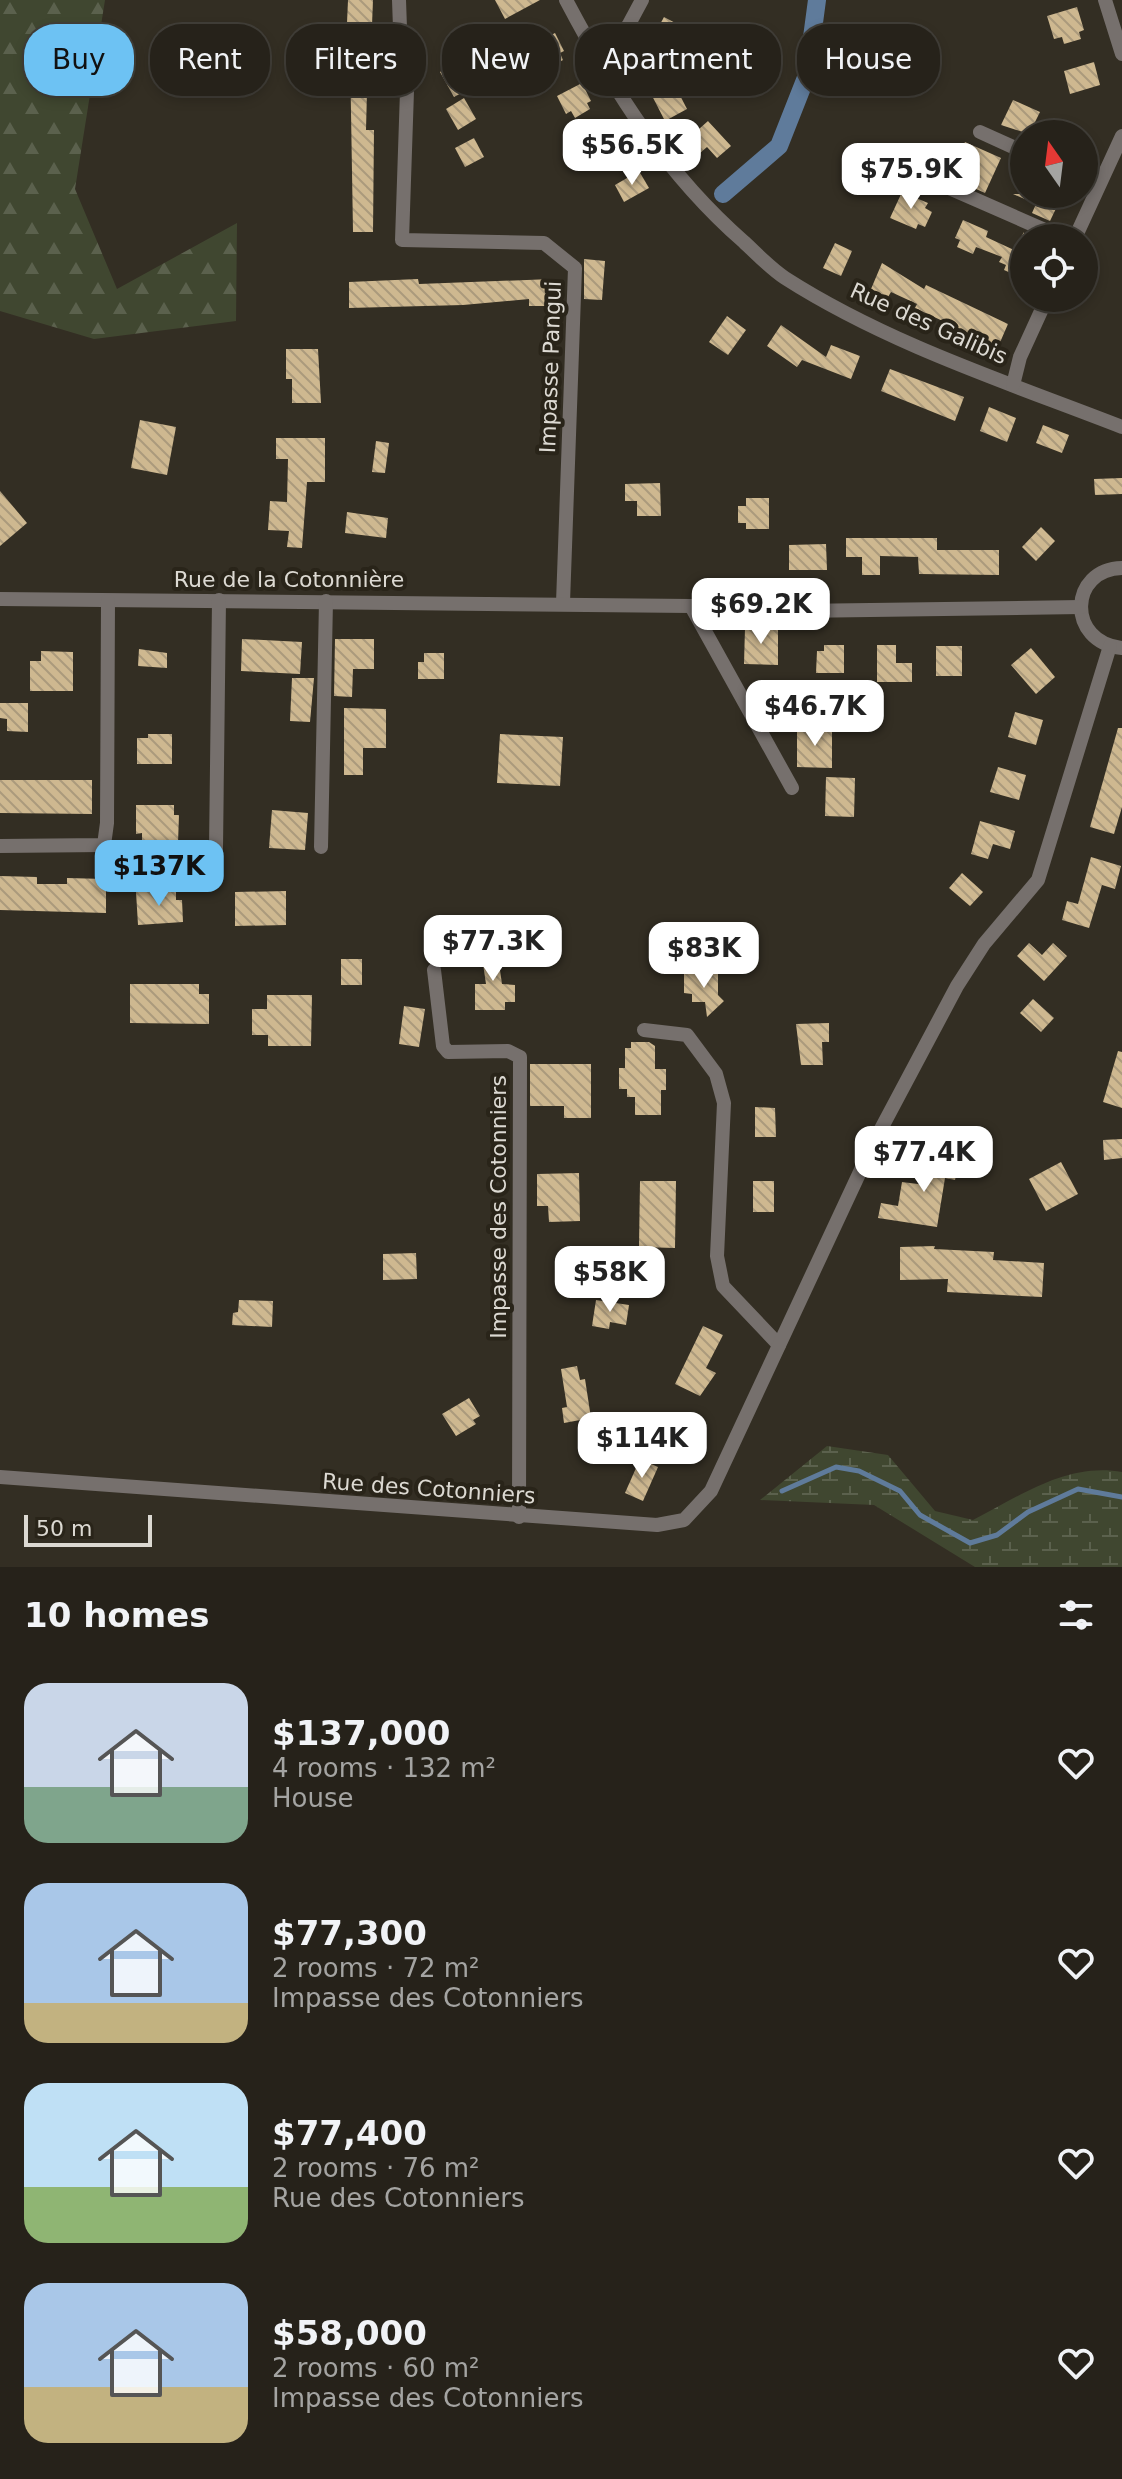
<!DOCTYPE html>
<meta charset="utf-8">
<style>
:root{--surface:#26221a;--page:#322f27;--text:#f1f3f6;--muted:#a4a4a2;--line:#423f39;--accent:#6dc2f3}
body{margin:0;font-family:"DejaVu Sans",sans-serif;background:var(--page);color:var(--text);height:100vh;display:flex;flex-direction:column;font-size:30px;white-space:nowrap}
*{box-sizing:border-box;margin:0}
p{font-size:26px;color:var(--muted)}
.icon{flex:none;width:44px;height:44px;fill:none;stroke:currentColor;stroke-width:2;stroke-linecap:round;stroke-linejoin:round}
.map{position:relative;height:1567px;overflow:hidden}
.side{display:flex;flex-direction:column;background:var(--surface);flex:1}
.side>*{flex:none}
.banner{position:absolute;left:24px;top:24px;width:1074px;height:72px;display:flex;gap:16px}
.needle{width:52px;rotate:346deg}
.fabs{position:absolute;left:1010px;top:120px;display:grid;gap:16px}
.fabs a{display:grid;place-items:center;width:88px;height:88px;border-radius:50%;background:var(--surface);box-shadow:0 4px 12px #0003,0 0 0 2px var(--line);font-size:40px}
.scale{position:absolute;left:24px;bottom:20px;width:128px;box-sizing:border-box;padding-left:8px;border:4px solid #dcd9d2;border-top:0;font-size:22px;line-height:28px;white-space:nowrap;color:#dcd9d2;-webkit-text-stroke:6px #292419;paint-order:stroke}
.price{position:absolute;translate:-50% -68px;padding:0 18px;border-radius:16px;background:#fff;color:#222;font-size:26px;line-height:52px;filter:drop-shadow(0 2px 4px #0008)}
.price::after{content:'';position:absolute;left:50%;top:48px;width:24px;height:18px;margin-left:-12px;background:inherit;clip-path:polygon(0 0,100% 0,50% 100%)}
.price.selected{background:var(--accent);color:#111}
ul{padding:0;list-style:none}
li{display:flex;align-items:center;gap:24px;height:200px;padding:0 24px}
li span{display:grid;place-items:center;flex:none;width:224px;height:160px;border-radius:24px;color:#555}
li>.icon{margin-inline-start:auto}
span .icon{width:96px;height:96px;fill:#fffc;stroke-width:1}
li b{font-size:34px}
h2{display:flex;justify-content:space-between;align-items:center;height:96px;padding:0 24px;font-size:34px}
.chip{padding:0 28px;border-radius:32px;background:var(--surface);box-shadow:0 4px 12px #0003,0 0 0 2px var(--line);font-size:28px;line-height:72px}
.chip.selected{background:var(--accent);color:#111}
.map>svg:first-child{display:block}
.forest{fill:url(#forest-firs)}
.wetland{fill:url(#wetland-marsh)}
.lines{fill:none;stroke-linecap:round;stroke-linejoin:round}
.stream{stroke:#5f7b9b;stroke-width:5}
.canal{stroke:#5f7b9b;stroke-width:18}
.building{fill:url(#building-back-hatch)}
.street{stroke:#76706d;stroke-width:14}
.labels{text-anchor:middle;stroke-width:8;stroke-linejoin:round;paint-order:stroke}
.street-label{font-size:22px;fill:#dcd9d2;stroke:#292419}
</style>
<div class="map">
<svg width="1122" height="1567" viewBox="0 0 1122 1567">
<defs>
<pattern id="forest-firs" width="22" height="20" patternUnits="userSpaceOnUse" patternTransform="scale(2)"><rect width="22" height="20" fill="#404730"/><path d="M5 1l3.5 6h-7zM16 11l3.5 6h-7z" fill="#5b614d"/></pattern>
<pattern id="wetland-marsh" width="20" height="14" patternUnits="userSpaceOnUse" patternTransform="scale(2)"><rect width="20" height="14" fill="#404730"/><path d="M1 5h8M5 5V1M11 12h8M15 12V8" fill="none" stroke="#5b614d"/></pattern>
<pattern id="building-back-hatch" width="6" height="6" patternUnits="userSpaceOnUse" patternTransform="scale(2)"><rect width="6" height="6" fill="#ceb890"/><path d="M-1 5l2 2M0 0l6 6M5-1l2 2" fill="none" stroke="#ab9a7c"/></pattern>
</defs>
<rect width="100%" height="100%" fill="#332e23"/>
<!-- forest -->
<path class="forest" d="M0,0H105L75,189L117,289L237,223L236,321L94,339L0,311Z"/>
<!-- wetland -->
<path class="wetland" d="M827,1446L888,1455L935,1511L973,1520C1020,1496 1067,1462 1122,1472V1567H975L874,1505L760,1500Z"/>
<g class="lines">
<!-- stream -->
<path class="stream" d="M782,1491L836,1467L859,1471L900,1491L920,1515L970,1543L997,1535L1028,1512L1078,1489L1122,1497"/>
<!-- canal -->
<path class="canal" d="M723,194L779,146L807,75L817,0"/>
</g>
<!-- building -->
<g class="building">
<path d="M348,0H373L372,25L347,23Z"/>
<path d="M495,0H540L505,19Z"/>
<path d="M1077,7L1084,30L1079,32L1081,39L1064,44L1062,37L1054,39L1047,16Z"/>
<path d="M664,17L681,26L668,51L651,41Z"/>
<path d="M555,33L564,51L560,53L563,60L548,68L544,61L539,64L530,46Z"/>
<path d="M350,52L368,53L366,130H374L373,232H353Z"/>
<path d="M456,62L471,88L454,97L440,72Z"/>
<path d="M1094,62L1100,85L1070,94L1064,71Z"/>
<path d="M670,76L687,109L665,121L648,88Z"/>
<path d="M582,83L591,101L587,103L590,109L575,118L571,111L566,114L557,96Z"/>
<path d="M464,98L476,119L458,130L446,109Z"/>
<path d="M1013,100L1040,112L1029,134L1001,125Z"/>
<path d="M708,121L731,146L717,158L707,147L693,159L681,145Z"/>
<path d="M607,130L619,151L591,166L580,145Z"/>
<path d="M474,138L484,157L465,167L455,148Z"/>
<path d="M965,142L1001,158L985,193L967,185L970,178L952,170Z"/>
<path d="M639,171L649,188L624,202L615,185Z"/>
<path d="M902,192L928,203L925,208L932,212L925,227L918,224L916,229L890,218Z"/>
<path d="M1013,194H1063L1050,221L1032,213L1036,204Z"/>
<path d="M963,220L988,231L986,237L1014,250L1024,232V279L1004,270L1006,265L999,262L1002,257L976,247L973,254L957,247L960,240L955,238Z"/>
<path d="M835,243L852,251L841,276L823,268Z"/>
<path d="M584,259L605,261L602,300L584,299Z"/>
<path d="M882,263L924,289L926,285L1008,324L998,347L915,308L917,304L891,292L888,297L871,289Z"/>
<path d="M418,279L419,284L552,279V306H529V299L463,305L349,308V282Z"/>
<path d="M727,316L746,330L728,355L709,342Z"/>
<path d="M781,325L826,357L831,345L860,356L851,379L802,360L797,367L767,346Z"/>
<path d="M286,349H318L321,403H292V379H286Z"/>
<path d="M890,369L964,397L955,421L881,391Z"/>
<path d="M989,407L1016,418L1007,442L980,431Z"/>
<path d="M140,420L176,427L167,475L131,468Z"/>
<path d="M1043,425L1069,435L1062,453L1036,443Z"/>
<path d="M276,438H325V482H307L302,548L287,547L289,531L268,530L270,501L287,502L288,459H276Z"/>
<path d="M376,441L389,443L385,473L372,472Z"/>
<path d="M1122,478V494L1095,495L1094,479Z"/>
<path d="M660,483L661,516H637V501H625V484Z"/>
<path d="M0,491L27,523L0,546Z"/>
<path d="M746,498H769V529H746V523H738V506H746Z"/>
<path d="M347,512L388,518L386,538L345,533Z"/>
<path d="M1041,527L1055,541L1036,561L1022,547Z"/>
<path d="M846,538H937V550H999V575L919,574L918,557L880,556V575H862V557H846Z"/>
<path d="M826,544L827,570H789V545Z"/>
<path d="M745,628H778V665L744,664Z"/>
<path d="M242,639L302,642L300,674L241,671Z"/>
<path d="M335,639H374V669H353L352,697L334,696Z"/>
<path d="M824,645H844V673H816L817,651H824Z"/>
<path d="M877,645H896V663H912V682H877Z"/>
<rect x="936" y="646" width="26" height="30"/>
<path d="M1031,648L1055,677L1036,694L1011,665Z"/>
<path d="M139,649L167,653V668L138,666Z"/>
<path d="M41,651L73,652V691H30V661H41Z"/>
<path d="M424,653H444V679H418V662H424Z"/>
<path d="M292,678H314L310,722L290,721Z"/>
<path d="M772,680H801L800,714L771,713Z"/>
<path d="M0,703H28V732L7,731V719L0,718Z"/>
<path d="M344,708L386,709V748H363V775H344Z"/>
<path d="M1015,712L1043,720L1036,745L1008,737Z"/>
<path d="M797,728H832V768L797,767Z"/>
<path d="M1118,728H1122V807L1114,834L1090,827Z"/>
<path d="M148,734H172V764H137V738H148Z"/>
<path d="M500,734L563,737L560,786L497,783Z"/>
<path d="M998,767L1026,775L1019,800L990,792Z"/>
<path d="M826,777L855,778L854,817L825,816Z"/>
<path d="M0,780H92V814L0,813Z"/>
<path d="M136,805H174V815H179L178,843H201V857H173V849H142V833L136,834Z"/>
<path d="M272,810L308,813L305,850L269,848Z"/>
<path d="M980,821L1015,831L1010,849L993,844L988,859L971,854Z"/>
<path d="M1091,857L1121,866L1115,889L1102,885L1089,928L1062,920L1067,901L1078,904Z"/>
<path d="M962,873L983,892L970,906L949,888Z"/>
<path d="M0,876L37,877V884H67V878L106,879V913L0,910Z"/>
<path d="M176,890V900H182L183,922L138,925L136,892Z"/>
<path d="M286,891V925L235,926V892Z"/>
<path d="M496,942L502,984L515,985V1002H505V1010H475V984H486L480,944Z"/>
<path d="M1029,943L1042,955L1053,943L1067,956L1044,981L1017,956Z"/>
<rect x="341" y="959" width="21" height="26"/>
<path d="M684,974H718V995L724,1001L707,1017L705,1002H692V994L684,993Z"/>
<path d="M130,984H199V994H209V1024L130,1023Z"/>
<path d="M267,995H312L311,1046H268V1035H252V1009H267Z"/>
<path d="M1033,999L1054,1018L1041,1032L1020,1013Z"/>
<path d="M404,1006L425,1009L419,1047L399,1044Z"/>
<path d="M829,1023V1042H822L823,1065H801L796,1024Z"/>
<path d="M631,1042H649L655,1046V1069H666V1090H661V1115H635V1097H627V1089H619V1068H625V1048H631Z"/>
<path d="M1118,1051L1122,1052V1108L1103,1102Z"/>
<path d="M530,1064H591V1118H564V1106H530Z"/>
<path d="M755,1107L775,1108L776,1137H755Z"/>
<path d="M1122,1139V1158L1104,1160L1103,1140Z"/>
<path d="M935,1149L961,1155L955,1180L945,1178L937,1227L878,1218L881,1203L898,1206L902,1182L926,1185Z"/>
<path d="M1061,1162L1078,1194L1046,1211L1029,1179Z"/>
<path d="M579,1173L580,1221L549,1222L548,1206H537V1174Z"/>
<path d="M640,1181H676L675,1248L639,1247Z"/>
<rect x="753" y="1181" width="21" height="31"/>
<path d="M935,1246L934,1249L994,1252L993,1260L1044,1263L1042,1297L947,1292L948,1279L900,1280V1247Z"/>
<path d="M416,1253L417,1279L383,1280V1254Z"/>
<path d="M239,1300L273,1301L272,1327L232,1325L233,1313L238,1312Z"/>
<path d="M596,1300L629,1305L626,1325L610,1322L609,1329L592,1326Z"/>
<path d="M703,1326L723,1335L706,1368L716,1373L700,1396L675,1384Z"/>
<path d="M577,1366L580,1380L585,1379L591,1418L564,1423L562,1408L567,1407L561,1369Z"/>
<path d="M469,1398L480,1416L473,1420L476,1424L456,1436L442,1414Z"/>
<path d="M640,1459L658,1467L643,1501L625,1493Z"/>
</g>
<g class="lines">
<!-- street -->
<g class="street">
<path d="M399,0L400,28L408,61L402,240L544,243L575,268L563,603"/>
<path d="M566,0C614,91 666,174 744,242C757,254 770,268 785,278C888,344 1009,383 1122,427"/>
<path d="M1105,0L1122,54"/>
<path d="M594,54L628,26L642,0"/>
<path d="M980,132L1024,152"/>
<path d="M947,187L1063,238"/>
<path d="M1075,238L1122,136"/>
<path d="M1013,385L1020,357L1047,298"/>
<path d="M1122,568C1069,569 1066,642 1122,648"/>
<path d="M0,599L691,606L792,788"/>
<path d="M691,606L777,607L797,611L1081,607"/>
<path d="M0,846L104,845L107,823L108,601"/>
<path d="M321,847L326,601"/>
<path d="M216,849L219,600"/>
<path d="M434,970L443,1046L448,1052L508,1051L520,1057L519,1517"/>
<path d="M644,1030L687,1035L716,1074L724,1103L717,1256L723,1286L779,1345"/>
<path d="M0,1477L657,1525L684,1520L711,1491L873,1144L957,986L984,944L1038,880L1110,646"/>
</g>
</g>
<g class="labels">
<!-- street labels -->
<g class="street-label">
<text transform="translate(929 323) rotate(24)" y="8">Rue des Galibis</text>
<text transform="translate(550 367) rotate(-88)" y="8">Impasse Pangui</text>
<text x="289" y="587">Rue de la Cotonnière</text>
<text transform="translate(498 1207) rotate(-90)" y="8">Impasse des Cotonniers</text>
<text transform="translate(429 1488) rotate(4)" y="8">Rue des Cotonniers</text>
</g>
</g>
</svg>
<div class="fabs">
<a><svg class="needle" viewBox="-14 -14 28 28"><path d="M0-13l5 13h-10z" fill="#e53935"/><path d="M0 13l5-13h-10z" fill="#a4a4a2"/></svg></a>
<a><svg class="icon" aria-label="locate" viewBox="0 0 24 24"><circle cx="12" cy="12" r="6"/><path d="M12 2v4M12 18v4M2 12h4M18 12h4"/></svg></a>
</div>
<div class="scale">50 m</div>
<b class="price" style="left:632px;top:187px">$56.5K</b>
<b class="price" style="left:911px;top:211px">$75.9K</b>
<b class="price" style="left:761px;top:646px">$69.2K</b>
<b class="price" style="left:815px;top:748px">$46.7K</b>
<b class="price selected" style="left:159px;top:908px">$137K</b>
<b class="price" style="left:493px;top:983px">$77.3K</b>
<b class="price" style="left:704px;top:990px">$83K</b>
<b class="price" style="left:924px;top:1194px">$77.4K</b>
<b class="price" style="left:610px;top:1314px">$58K</b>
<b class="price" style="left:642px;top:1480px">$114K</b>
<div class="banner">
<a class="chip selected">Buy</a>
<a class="chip">Rent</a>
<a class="chip">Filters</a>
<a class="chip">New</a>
<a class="chip">Apartment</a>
<a class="chip">House</a>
</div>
</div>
<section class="side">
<h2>10 homes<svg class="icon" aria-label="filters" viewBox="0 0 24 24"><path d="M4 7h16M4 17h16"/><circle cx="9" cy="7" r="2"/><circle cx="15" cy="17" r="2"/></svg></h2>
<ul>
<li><span style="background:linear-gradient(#c9d6e8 65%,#7fa58c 0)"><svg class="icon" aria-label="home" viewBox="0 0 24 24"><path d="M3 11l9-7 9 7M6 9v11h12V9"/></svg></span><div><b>$137,000</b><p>4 rooms · 132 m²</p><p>House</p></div><svg class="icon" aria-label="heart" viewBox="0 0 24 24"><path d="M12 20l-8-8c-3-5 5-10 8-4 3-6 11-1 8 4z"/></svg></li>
<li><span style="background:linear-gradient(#a9c7e8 75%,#c2b280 0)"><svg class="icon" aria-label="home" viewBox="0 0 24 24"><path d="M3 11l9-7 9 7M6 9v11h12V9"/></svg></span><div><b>$77,300</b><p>2 rooms · 72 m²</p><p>Impasse des Cotonniers</p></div><svg class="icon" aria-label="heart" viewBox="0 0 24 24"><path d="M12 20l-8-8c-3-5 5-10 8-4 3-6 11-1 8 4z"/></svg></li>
<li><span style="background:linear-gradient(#bfe0f5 65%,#8fb573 0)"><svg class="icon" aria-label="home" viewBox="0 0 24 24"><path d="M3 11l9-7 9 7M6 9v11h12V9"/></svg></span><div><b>$77,400</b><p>2 rooms · 76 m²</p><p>Rue des Cotonniers</p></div><svg class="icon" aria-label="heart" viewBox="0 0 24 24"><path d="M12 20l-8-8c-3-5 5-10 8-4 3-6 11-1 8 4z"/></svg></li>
<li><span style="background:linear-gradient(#a9c7e8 65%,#c2b280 0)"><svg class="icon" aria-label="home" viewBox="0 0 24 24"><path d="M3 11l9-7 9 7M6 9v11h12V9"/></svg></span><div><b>$58,000</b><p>2 rooms · 60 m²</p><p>Impasse des Cotonniers</p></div><svg class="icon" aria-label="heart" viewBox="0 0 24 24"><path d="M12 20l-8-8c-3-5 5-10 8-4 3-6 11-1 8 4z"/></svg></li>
</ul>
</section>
